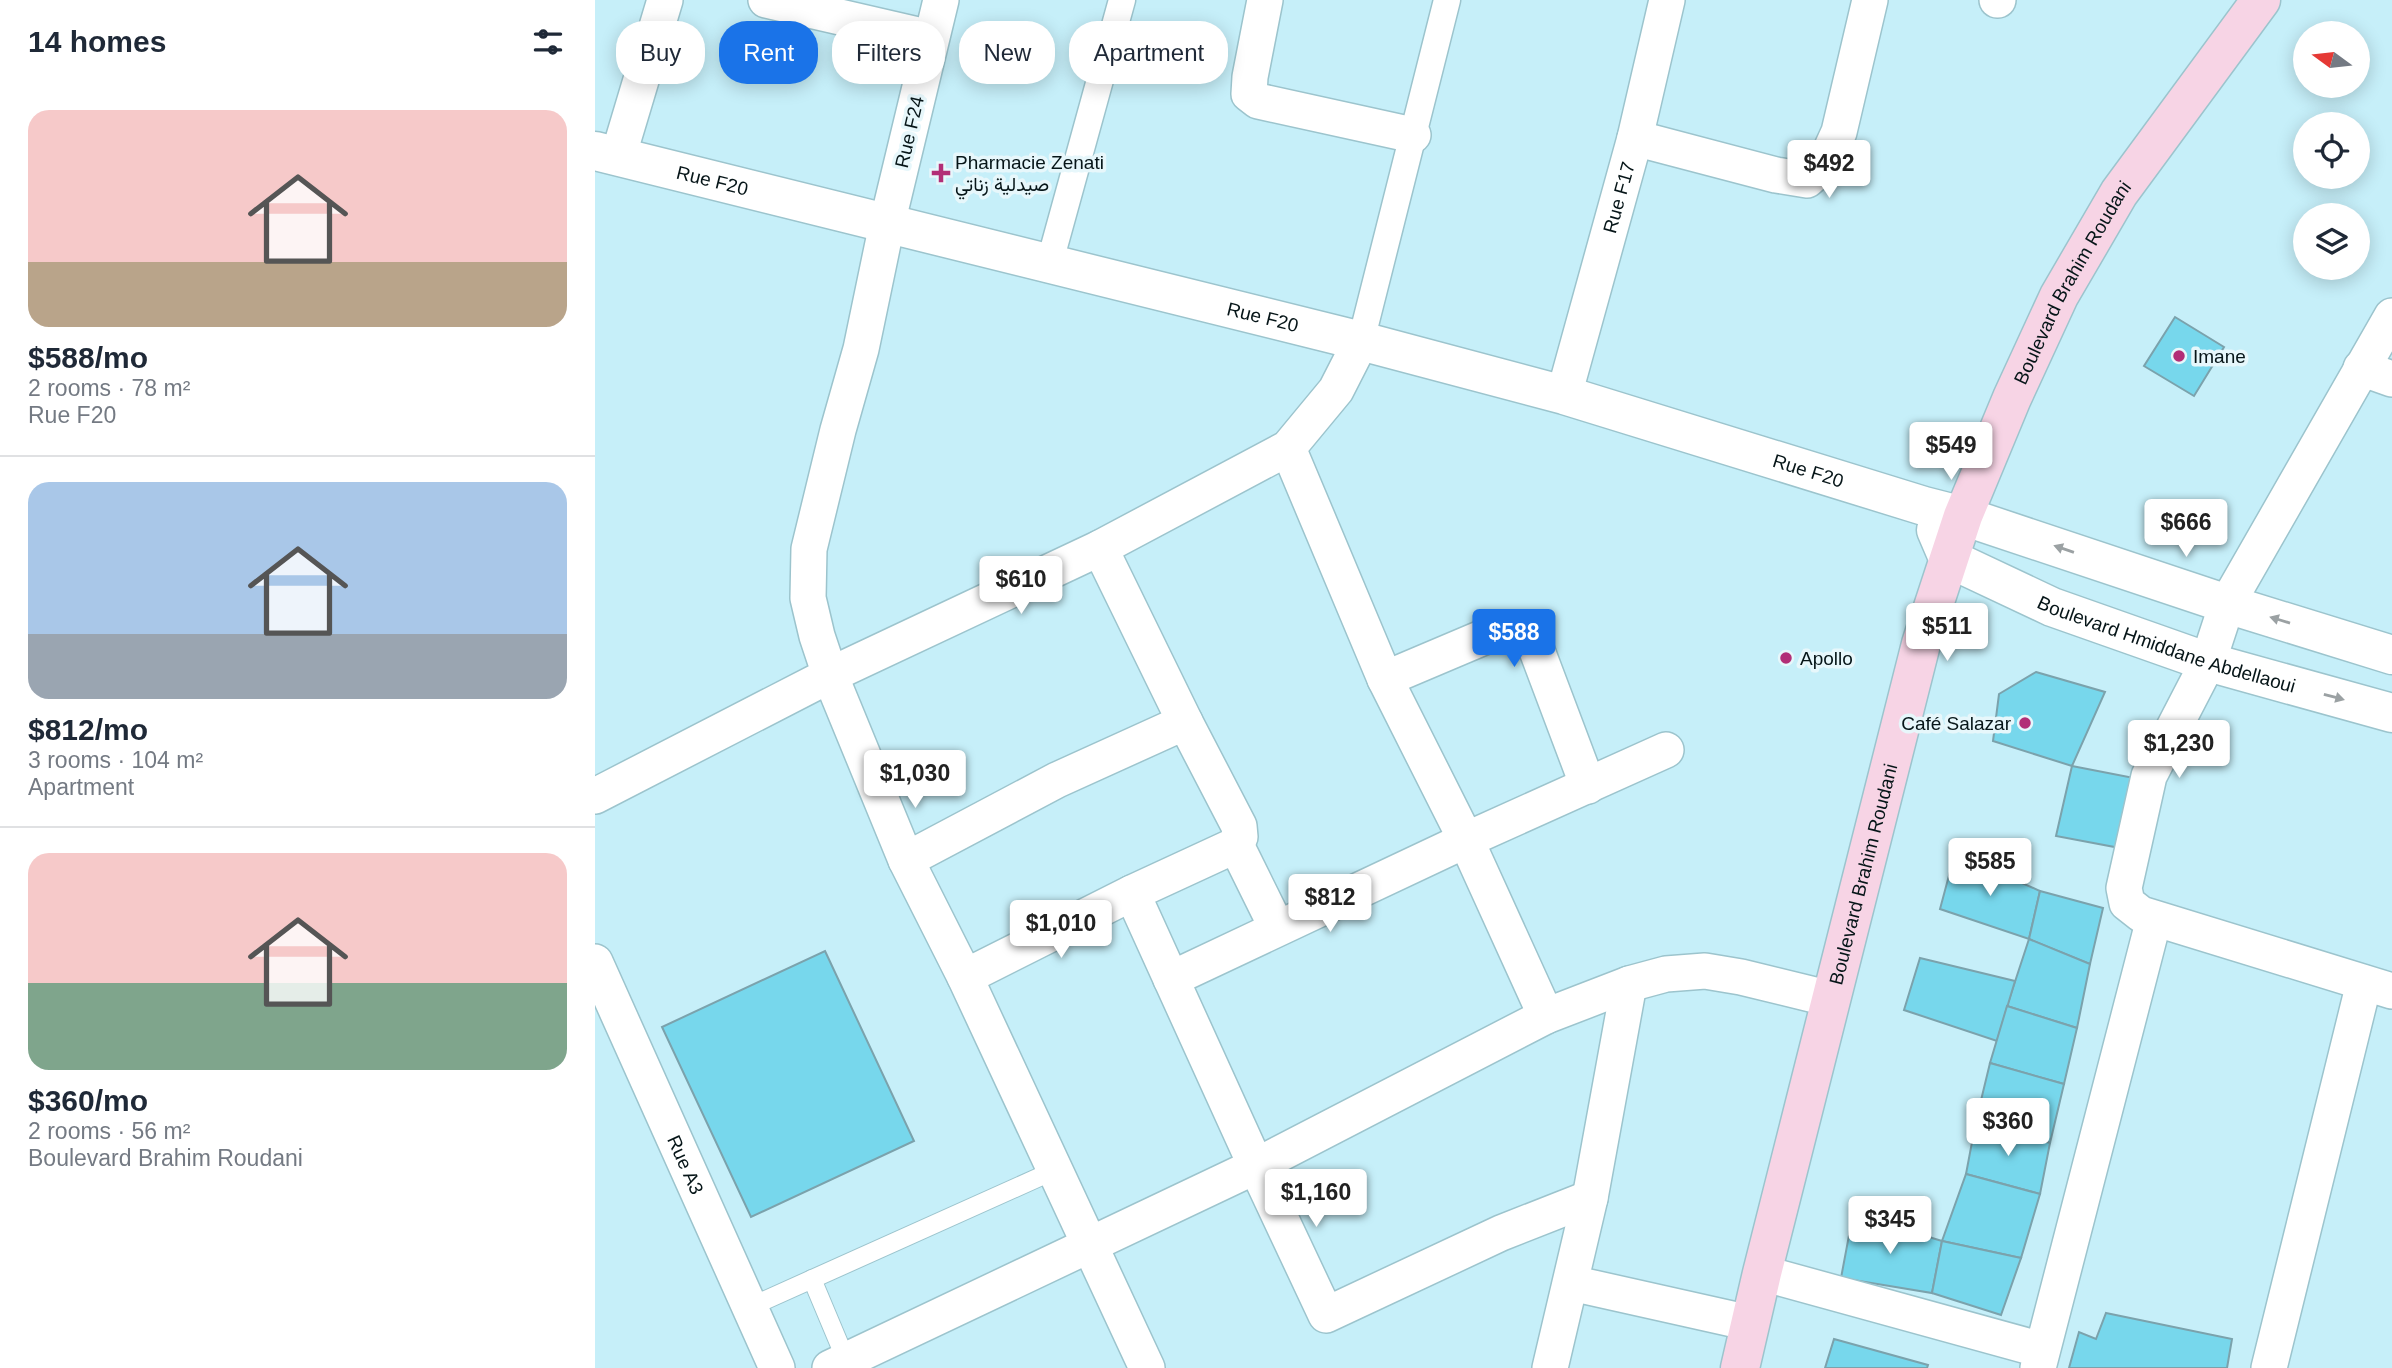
<!DOCTYPE html>
<meta charset="utf-8">
<style>
:root{--surface:#fff;--page:#f2f2f3;--text:#1f2937;--muted:#747a83;--line:#e0e1e3;--accent:#1a73e8}
body{margin:0;font-family:Helvetica,Vazirmatn,sans-serif;background:var(--page);color:var(--text);height:100vh;display:flex;flex-direction:column;font-size:26px;white-space:nowrap}
*{box-sizing:border-box;margin:0}
p{font-size:23px;color:var(--muted)}
.icon{flex:none;width:38px;height:38px;fill:none;stroke:currentColor;stroke-width:2;stroke-linecap:round;stroke-linejoin:round}
.map{position:relative;flex:1;overflow:hidden}
.side{display:flex;flex-direction:column;background:var(--surface);width:595px}
.side>*{flex:none}
.hud{position:absolute;left:21px;top:21px;width:665px;height:63px;display:flex;gap:14px}
.needle{width:46px;rotate:285deg}
.buttons{position:absolute;left:1698px;top:21px;display:grid;gap:14px}
.buttons a{display:grid;place-items:center;width:77px;height:77px;border-radius:50%;background:var(--surface);box-shadow:0 4px 18px #0003;font-size:35px}
.price{position:absolute;translate:-50% -60px;padding:0 16px;border-radius:7px;background:#fff;color:#222;font-size:23px;line-height:46px;filter:drop-shadow(0 2px 4px #0008)}
.price::after{content:'';position:absolute;left:50%;top:42px;width:21px;height:16px;margin-left:-10px;background:inherit;clip-path:polygon(0 0,100% 0,50% 100%)}
.price.active{background:var(--accent);color:#fff}
ul{padding:0;list-style:none}
li{display:grid;align-content:center;gap:14px;height:371px;padding:0 28px}
li+li{border-top:2px solid var(--line)}
li span{display:grid;place-items:center;height:217px;border-radius:21px;color:#555}
li>.icon{margin-inline-start:auto}
span .icon{width:126px;height:126px;fill:#fffc;stroke-width:1}
li b{font-size:30px}
h2{display:flex;justify-content:space-between;align-items:center;height:84px;padding:0 28px;font-size:30px}
.tag{padding:0 24px;border-radius:28px;background:var(--surface);box-shadow:0 4px 18px #0003;font-size:24px;line-height:63px}
.tag.active{background:var(--accent);color:#fff}
main{display:flex;flex:1;min-height:0}
.map>svg:first-child{display:block}
.building{fill:#77d7ec;stroke:#7ba2ac;stroke-width:2}
.lines{fill:none;stroke-linecap:round;stroke-linejoin:round}
.service-casing{stroke:#9cc4cd;stroke-width:20}
.pedestrian-casing{stroke:#9cc4cd;stroke-width:29}
.minor-casing{stroke:#9cc4cd;stroke-width:38}
.tertiary-casing{stroke:#9cc4cd;stroke-width:41}
.secondary-casing{stroke:#9cc4cd;stroke-width:41}
.service{stroke:#fff;stroke-width:18}
.pedestrian{stroke:#fff;stroke-width:26}
.minor{stroke:#fff;stroke-width:35}
.tertiary{stroke:#fff;stroke-width:38}
.secondary{stroke:#f7d4e5;stroke-width:38}
.oneway{fill:#9ba1a3}
.poi-dot{fill:#b22e77;stroke:#e7f7fb;stroke-width:2.5}
.labels{text-anchor:middle;stroke-width:7;stroke-linejoin:round;paint-order:stroke}
.street-label{font-size:19px;fill:#061518;stroke:#e7f7fb}
.poi-label{font-size:19px;fill:#061518;stroke:#e7f7fb;text-anchor:start}
</style>
<main>
<section class="side">
<h2>14 homes<svg class="icon" aria-label="filters" viewBox="0 0 24 24"><path d="M4 7h16M4 17h16"/><circle cx="9" cy="7" r="2"/><circle cx="15" cy="17" r="2"/></svg></h2>
<ul>
<li><span style="background:linear-gradient(#f6c9c9 70%,#b9a48a 0)"><svg class="icon" aria-label="home" viewBox="0 0 24 24"><path d="M3 11l9-7 9 7M6 9v11h12V9"/></svg></span><div><b>$588/mo</b><p>2 rooms · 78 m²</p><p>Rue F20</p></div></li>
<li><span style="background:linear-gradient(#a9c7e8 70%,#9aa5b1 0)"><svg class="icon" aria-label="home" viewBox="0 0 24 24"><path d="M3 11l9-7 9 7M6 9v11h12V9"/></svg></span><div><b>$812/mo</b><p>3 rooms · 104 m²</p><p>Apartment</p></div></li>
<li><span style="background:linear-gradient(#f6c9c9 60%,#7fa58c 0)"><svg class="icon" aria-label="home" viewBox="0 0 24 24"><path d="M3 11l9-7 9 7M6 9v11h12V9"/></svg></span><div><b>$360/mo</b><p>2 rooms · 56 m²</p><p>Boulevard Brahim Roudani</p></div></li>
</ul>
</section>
<div class="map">
<svg width="1797" height="1368" viewBox="0 0 1797 1368">
<rect width="100%" height="100%" fill="#c6eff9"/>
<!-- building -->
<g class="building">
<path d="M1580,317L1629,347L1599,396L1549,366Z"/>
<path d="M1441,672L1510,692L1477,766L1398,741L1404,694Z"/>
<path d="M1477,766L1544,779L1525,848L1461,836Z"/>
<path d="M1360,853L1445,891L1434,939L1345,909Z"/>
<path d="M1445,891L1508,908L1495,964L1434,939Z"/>
<path d="M1434,939L1495,964L1482,1028L1412,1006Z"/>
<path d="M230,951L319,1141L156,1217L67,1027Z"/>
<path d="M1325,958L1420,981L1402,1041L1309,1010Z"/>
<path d="M1412,1006L1482,1028L1469,1084L1395,1063Z"/>
<path d="M1395,1063L1469,1084L1455,1143L1381,1121Z"/>
<path d="M1381,1121L1455,1143L1445,1194L1371,1174Z"/>
<path d="M1371,1174L1445,1194L1426,1258L1347,1241Z"/>
<path d="M1258,1214L1347,1241L1337,1293L1246,1278Z"/>
<path d="M1347,1241L1426,1258L1406,1315L1337,1293Z"/>
<path d="M1511,1313L1637,1339L1632,1368H1474L1484,1332L1501,1339Z"/>
<path d="M1239,1339L1333,1365L1332,1368H1230Z"/>
</g>
<g class="lines">
<!-- service casing -->
<g class="service-casing">
<g id="service">
<path d="M217,1279L251,1360"/>
<path d="M155,1307L460,1170"/>
</g>
</g>
<!-- pedestrian casing -->
<g class="pedestrian-casing">
<g id="pedestrian">
<path d="M454,265L527,0"/>
<path d="M766,341L852,0"/>
</g>
</g>
<!-- minor casing -->
<g class="minor-casing">
<g id="minor">
<path d="M171,0L336,38"/>
<path d="M346,0L292,224L266,349L243,430L214,549L213,598L222,636L235,675L311,860L370,977L552,1368"/>
<path d="M670,0L655,77L654,94L663,101L818,135"/>
<path d="M1402,0H1403"/>
<path d="M1040,138L1181,175L1212,180L1229,165L1244,132L1275,0"/>
<path d="M23,157L70,0"/>
<path d="M1797,316L1632,604L1613,662L1554,776L1529,888L1532,903L1546,914L1797,991"/>
<path d="M1766,368L1797,379"/>
<path id="s1" d="M969,395L1040,138L1072,0"/>
<path d="M693,448L790,679L871,840L951,1016"/>
<path d="M505,548L590,722"/>
<path d="M790,679L901,632C924,628 928,628 941,648L993,786"/>
<path d="M0,796L235,675L505,548L693,448L741,390L766,341"/>
<path d="M641,845L682,928"/>
<path d="M311,860L462,780L590,722L644,826L645,837L641,845L537,893L370,977"/>
<path d="M537,893L661,1166L731,1315L906,1233L995,1198"/>
<path id="s2" d="M0,962L182,1368"/>
<path d="M576,979L871,840L1071,750"/>
<path d="M1167,1273L1447,1350"/>
<path d="M976,1283L1155,1323"/>
<path d="M235,1368L661,1166L951,1016L1034,984L1071,974L1110,971L1146,977L1236,999"/>
<path d="M955,1368L995,1198L1034,984"/>
<path d="M1443,1368L1559,919"/>
<path d="M1674,1368L1769,983"/>
</g>
</g>
<!-- tertiary casing -->
<g class="tertiary-casing">
<g id="tertiary">
<path id="s3" d="M0,151L766,341L969,395L1329,506L1368,516L1632,604L1797,655"/>
<path id="s4" d="M1341,530L1353,558L1457,607L1613,662L1797,713"/>
</g>
</g>
<!-- secondary casing -->
<g class="secondary-casing">
<g id="secondary">
<path id="s5" d="M1145,1368L1167,1273L1326,644L1368,516L1417,398L1464,296L1524,193L1666,0"/>
</g>
</g>
<!-- service -->
<use href="#service" class="service"/>
<!-- pedestrian -->
<use href="#pedestrian" class="pedestrian"/>
<!-- minor -->
<use href="#minor" class="minor"/>
<!-- tertiary -->
<use href="#tertiary" class="tertiary"/>
<!-- secondary -->
<use href="#secondary" class="secondary"/>
</g>
<!-- one-way arrows -->
<defs><path id="oneway-solid" d="M-6-.8H1V-3.2L6.5 0L1 3.2V.8H-6Z" transform="scale(1.75)"/></defs>
<g class="oneway">
<use href="#oneway-solid" transform="translate(1469 549) rotate(-161)"/>
<use href="#oneway-solid" transform="translate(1685 620) rotate(-163)"/>
<use href="#oneway-solid" transform="translate(1739 697) rotate(15)"/>
</g>
<!-- markers -->
<g class="poi-dot">
<path d="M342.5 162.5h7v7h7v7h-7v7h-7v-7h-7v-7h7z"/>
<circle cx="1584" cy="356" r="7"/>
<circle cx="1191" cy="658" r="7"/>
<circle cx="1430" cy="723" r="7"/>
</g>
<g class="labels">
<!-- street labels -->
<g class="street-label">
<text transform="translate(314 132) rotate(-77)" y="7">Rue F24</text>
<text dy="7" stroke="none"><textPath href="#s3" startOffset="121">Rue F20</textPath></text>
<text dy="7" stroke="none"><textPath href="#s1" startOffset="205">Rue F17</textPath></text>
<text dy="7" stroke="none"><textPath href="#s5" startOffset="1139">Boulevard Brahim Roudani</textPath></text>
<text dy="7" stroke="none"><textPath href="#s3" startOffset="688">Rue F20</textPath></text>
<text dy="7" stroke="none"><textPath href="#s3" startOffset="1255">Rue F20</textPath></text>
<text dy="7" stroke="none"><textPath href="#s4" startOffset="266">Boulevard Hmiddane Abdellaoui</textPath></text>
<text dy="7" stroke="none"><textPath href="#s5" startOffset="509">Boulevard Brahim Roudani</textPath></text>
<text dy="7" stroke="none"><textPath href="#s2" startOffset="222">Rue A3</textPath></text>
</g>
<!-- poi labels -->
<g class="poi-label">
<text x="360" y="169">Pharmacie Zenati<tspan x="360" dy="22">صيدلية زناتي</tspan></text>
<text x="1598" y="363">Imane</text>
<text x="1205" y="665">Apollo</text>
<text x="1416" y="730" text-anchor="end">Café Salazar</text>
</g>
</g>
</svg>
<div class="buttons">
<a><svg class="needle" viewBox="-14 -14 28 28"><path d="M0-13l5 13h-10z" fill="#e53935"/><path d="M0 13l5-13h-10z" fill="#747a83"/></svg></a>
<a><svg class="icon" aria-label="locate" viewBox="0 0 24 24"><circle cx="12" cy="12" r="6"/><path d="M12 2v4M12 18v4M2 12h4M18 12h4"/></svg></a>
<a><svg class="icon" aria-label="layers" viewBox="0 0 24 24"><path d="M12 4l9 5-9 5-9-5zM3 14l9 5 9-5"/></svg></a>
</div>
<b class="price" style="left:1234px;top:200px">$492</b>
<b class="price" style="left:1356px;top:482px">$549</b>
<b class="price" style="left:1591px;top:559px">$666</b>
<b class="price" style="left:426px;top:616px">$610</b>
<b class="price" style="left:1352px;top:663px">$511</b>
<b class="price active" style="left:919px;top:669px">$588</b>
<b class="price" style="left:1584px;top:780px">$1,230</b>
<b class="price" style="left:320px;top:810px">$1,030</b>
<b class="price" style="left:1395px;top:898px">$585</b>
<b class="price" style="left:735px;top:934px">$812</b>
<b class="price" style="left:466px;top:960px">$1,010</b>
<b class="price" style="left:1413px;top:1158px">$360</b>
<b class="price" style="left:721px;top:1229px">$1,160</b>
<b class="price" style="left:1295px;top:1256px">$345</b>
<div class="hud">
<a class="tag">Buy</a>
<a class="tag active">Rent</a>
<a class="tag">Filters</a>
<a class="tag">New</a>
<a class="tag">Apartment</a>
</div>
</div>
</main>
